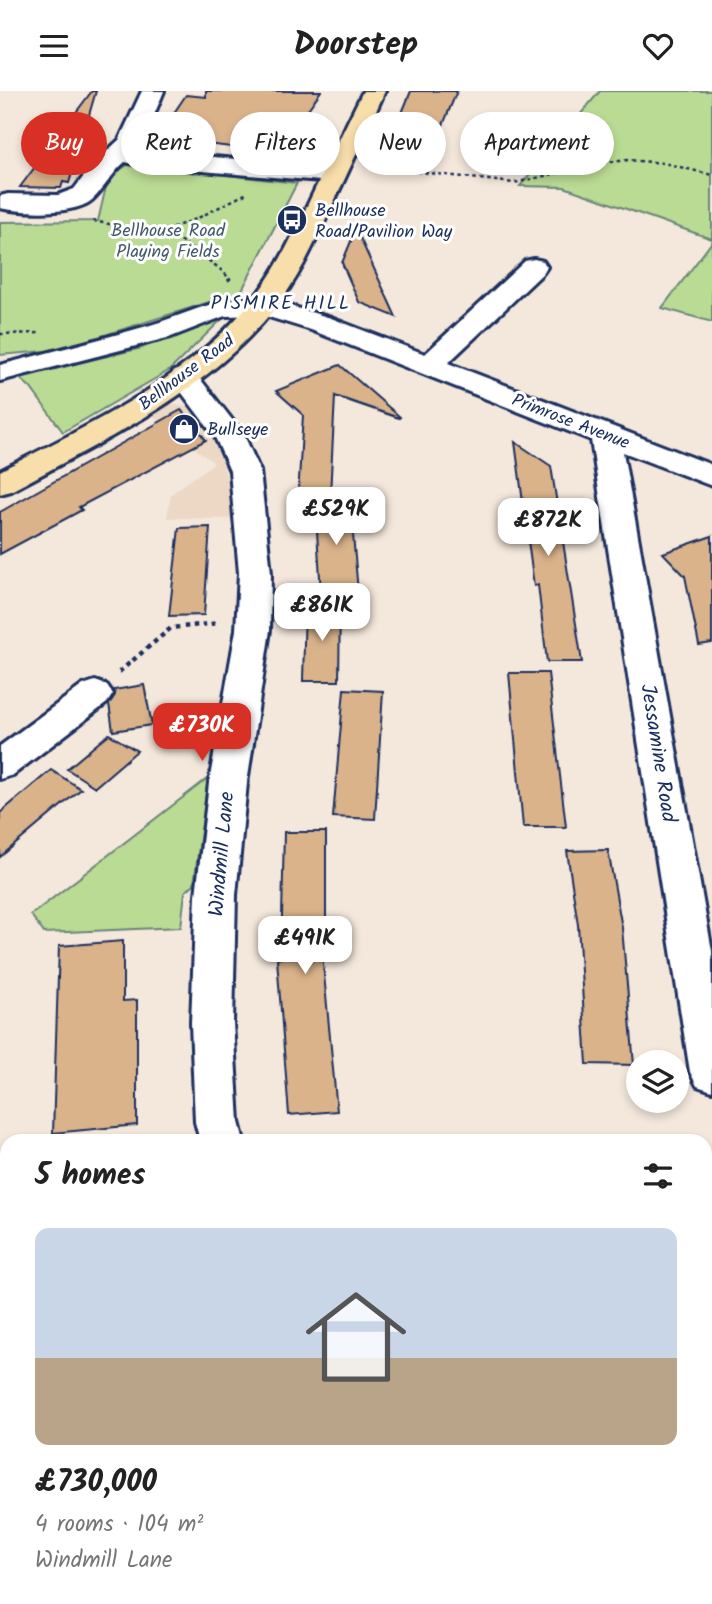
<!DOCTYPE html>
<meta charset="utf-8">
<style>
:root{--surface:#fff;--page:#f6f6f6;--text:#222;--muted:#767676;--line:#e0e0e0;--accent:#d93025}
body{margin:0;font-family:Kalam,sans-serif;background:var(--page);color:var(--text);height:100vh;display:flex;flex-direction:column;font-size:26px;white-space:nowrap}
*{box-sizing:border-box;margin:0}
p{font-size:23px;color:var(--muted)}
.icon{flex:none;width:38px;height:38px;fill:none;stroke:currentColor;stroke-width:2;stroke-linecap:round;stroke-linejoin:round}
.map{position:relative;flex:1;overflow:hidden}
.side{position:absolute;left:0px;top:1043px;width:712px;height:471px;display:flex;flex-direction:column;background:var(--surface);border-radius:21px 21px 0 0;box-shadow:0 4px 10px #0003}
.side>*{flex:none}
.banner{position:absolute;left:21px;top:21px;width:670px;height:63px;display:flex;gap:14px}
.controls{position:absolute;left:626px;top:959px;display:grid;gap:14px}
.controls a{display:grid;place-items:center;width:63px;height:63px;border-radius:50%;background:var(--surface);box-shadow:0 4px 10px #0003;font-size:35px}
.price{position:absolute;translate:-50% -60px;padding:0 16px;border-radius:14px;background:#fff;color:#222;font-size:23px;line-height:46px;filter:drop-shadow(0 2px 4px #0008)}
.price::after{content:'';position:absolute;left:50%;top:42px;width:21px;height:16px;margin-left:-10px;background:inherit;clip-path:polygon(0 0,100% 0,50% 100%)}
.price.on{background:var(--accent);color:#fff}
ul{padding:0;list-style:none}
li{display:grid;align-content:center;gap:14px;height:371px;padding:0 35px}
li+li{border-top:2px solid var(--line)}
li span{display:grid;place-items:center;height:217px;border-radius:14px;color:#555}
li>.icon{margin-inline-start:auto}
span .icon{width:126px;height:126px;fill:#fffc;stroke-width:1}
li b{font-size:30px}
h2{display:flex;justify-content:space-between;align-items:center;height:84px;padding:0 35px;font-size:30px}
.tag{padding:0 24px;border-radius:32px;background:var(--surface);box-shadow:0 4px 10px #0003;font-size:24px;line-height:63px}
.tag.on{background:var(--accent);color:#fff}
header{display:flex;justify-content:space-between;align-items:center;height:91px;padding:0 35px;background:var(--surface);font-size:32px;font-weight:700}
.map>svg:first-child{display:block}
.built{fill:#ecd8c4}
.green{fill:#badb94;stroke:#6a8579;stroke-width:2}
.building{fill:#dab38b;stroke:#1b2f5e;stroke-width:2}
.lines{fill:none;stroke-linecap:round;stroke-linejoin:round}
.minor-casing{stroke:#1b2f5e;stroke-width:6}
.major-casing{stroke:#1b2f5e;stroke-width:6}
.path-far2{stroke:#1b2f5e;stroke-width:2.5;stroke-dasharray:3.5 3.5;stroke-linecap:butt}
.path-far1{stroke:#1b2f5e;stroke-width:4.5;stroke-dasharray:4.5 4.5;stroke-linecap:butt}
.path{stroke:#1b2f5e;stroke-width:5;stroke-dasharray:6 6;stroke-linecap:butt}
.minor{fill:#fff;fill-rule:evenodd}
.major{fill:#f8deab;fill-rule:evenodd}
.labels{text-anchor:middle;stroke-width:6;stroke-linejoin:round;paint-order:stroke}
.far-poi-label{font-size:18px;fill:#1b2f5e;stroke:#fff;text-anchor:start}
.far-park-label{font-size:18px;fill:#435a6c;stroke:#fff}
.far-street-label{font-size:18px;fill:#1b2f5e;stroke:#fff}
.far-neighbourhood-label{font-size:19px;letter-spacing:2px;fill:#1b2f5e;stroke:#fff}
.street-label{font-size:21px;fill:#1b2f5e;stroke:#fff}
</style>
<header><svg class="icon" aria-label="menu" viewBox="0 0 24 24"><path d="M4 6h16M4 12h16M4 18h16"/></svg>Doorstep<svg class="icon" aria-label="heart" viewBox="0 0 24 24"><path d="M12 20l-8-8c-3-5 5-10 8-4 3-6 11-1 8 4z"/></svg></header>
<div class="map">
<svg width="712" height="1513" viewBox="0 0 712 1513">
<rect width="100%" height="100%" fill="#f4e8dc"/>
<filter id="ink" filterUnits="userSpaceOnUse"><feTurbulence type="fractalNoise" baseFrequency=".0143" numOctaves="2"/><feDisplacementMap in="SourceGraphic" scale="14" xChannelSelector="R" yChannelSelector="G"/><feConvolveMatrix kernelMatrix="1 2 1 2 8 2 1 2 1" color-interpolation-filters="sRGB"/></filter>
<g filter="url(#ink)">
<!-- built -->
<path class="built" d="M164,312L188,316L216,346L237,428L167,427L171,403L214,372L148,321Z"/>
<!-- green -->
<g class="green">
<path d="M600,0H712V148L564,96L520,95Z"/>
<path d="M129,73L297,92L241,201L57,259L0,264V131L98,130L108,87Z"/>
<path d="M712,151V231L662,217Z"/>
<path d="M214,225L221,229L170,279L63,341L30,296L18,286L142,257Z"/>
<path d="M208,687L194,793L185,801L181,836L44,842L31,824Z"/>
<path d="M291,1507H409L412,1513H294Z"/>
</g>
<!-- building -->
<g class="building">
<path d="M92,0H96L69,92L63,91L61,97L20,96Z"/>
<path d="M206,0H321L289,45L283,44L273,61L157,47L186,4L206,6Z"/>
<path d="M411,0H457L425,78L381,73Z"/>
<path d="M356,138L396,226L359,211L342,172Z"/>
<path d="M340,274L400,326L399,327L335,305L330,405H298L303,324L276,300Z"/>
<path d="M181,319L206,349L79,416L82,419L0,463V421Z"/>
<path d="M515,351L551,375L582,571H547L538,494L534,495Z"/>
<path d="M350,409L358,501L321,502L315,410Z"/>
<path d="M210,436L204,524L169,525L179,437Z"/>
<path d="M712,445V552L699,554L685,485L663,462Z"/>
<path d="M305,514H340L339,590H303Z"/>
<path d="M509,582H548L566,736H523Z"/>
<path d="M144,594L152,634L113,640L109,613L115,604L114,599Z"/>
<path d="M344,598L383,600L375,728L333,726Z"/>
<path d="M109,643L137,660L95,696L67,678Z"/>
<path d="M51,679L81,698L0,766V722Z"/>
<path d="M284,741H326V841H320L337,1020L289,1024L277,868L281,867Z"/>
<path d="M608,759L622,837L634,974L587,973L578,834L567,760Z"/>
<path d="M123,850V910L137,909V1034L53,1042L59,855Z"/>
</g>
<g class="lines">
<!-- minor casing -->
<g class="minor-casing">
<g id="minor">
<path d="M142,0H164L147,41L136,59L282,72L298,42H314L318,47L305,74L342,79L345,84L342,89L333,91L143,75L125,71C111,83 105,97 92,109C75,124 22,122 0,117V105L8,103L58,104L74,98L94,72L119,49Z"/>
<path d="M534,168L543,170L547,176L543,182L448,272L712,374V395L623,361L712,860V1000L697,995L690,981L591,349L311,239L262,224L225,225L171,246L0,290V274C49,261 98,249 147,235C190,223 227,199 273,210L331,227L425,263L525,170Z"/>
<path d="M184,277L194,280L244,344L260,380L271,482L270,539L247,692L236,804L233,932L239,1031L244,1050H200L195,1031L191,932L196,804L209,692L236,539L239,482L230,380L215,346L170,286L174,280Z"/>
<path d="M95,590L107,594L113,603L107,612L13,684L0,688V655L83,594Z"/>
<path d="M712,1108V1152L705,1155V1111Z"/>
<path d="M408,1507H462L464,1513H410Z"/>
</g>
</g>
<!-- major casing -->
<g class="major-casing">
<path id="major" d="M363,0H385C368,38 350,77 332,115C315,151 300,186 275,217C207,302 105,349 11,400L0,403V380C90,333 194,286 257,203C278,176 292,146 307,115C325,77 344,38 363,0Z"/>
</g>
<!-- path-far2 -->
<g class="path-far2">
<path d="M369,75L514,92L602,72L628,69L664,72L712,84"/>
<path d="M93,130L140,139H165L219,177L230,188L226,191"/>
<path d="M166,139L196,128L247,102"/>
<path d="M0,243L41,242"/>
</g>
<!-- path-far1 -->
<path class="path-far1" d="M119,581L171,537L219,532"/>
<!-- path -->
<g class="path">
<path d="M705,1304L712,1301"/>
<path d="M705,1407L712,1405"/>
<path d="M662,1507L664,1513"/>
</g>
<!-- minor -->
<use href="#minor" class="minor"/>
<!-- major -->
<use href="#major" class="major"/>
</g>
</g>
<!-- icons -->
<defs>
<g id="bus-disc" transform="scale(1.575)"><circle r="9.5" fill="#1b2f5e" stroke="#fff"/><path d="M-5-6H5V4H4V6H2V4H-2V6H-4V4H-5ZM-3.5-4V0h7V-4ZM-3.5 1.2v1.5H-2V1.2ZM2 1.2v1.5H3.5V1.2Z" fill="#fff"/></g>
<g id="shop-disc" transform="scale(1.575)"><circle r="9.5" fill="#1b2f5e" stroke="#fff"/><path d="M-5-2.5h2.3a2.7 3.5 0 0 1 5.4 0H5L5.5 6h-11ZM-1.5-2.5h3a1.5 2.3 0 0 0-3 0Z" fill="#fff"/></g>
</defs>
<g fill-rule="evenodd">
<use href="#bus-disc" x="292" y="129"/>
<use href="#shop-disc" x="184" y="338"/>
</g>
<g class="labels">
<!-- far-poi labels -->
<g class="far-poi-label">
<text x="315" y="125">Bellhouse<tspan x="315" dy="21">Road/Pavilion Way</tspan></text>
<text x="207" y="344">Bullseye</text>
</g>
<!-- far-park labels -->
<g class="far-park-label">
<text x="168" y="145">Bellhouse Road<tspan x="168" dy="21">Playing Fields</tspan></text>
</g>
<!-- far-street labels -->
<g class="far-street-label">
<text transform="translate(186 281) rotate(-37)" y="6">Bellhouse Road</text>
<text transform="translate(571 330) rotate(21)" y="6">Primrose Avenue</text>
</g>
<!-- far-neighbourhood labels -->
<g class="far-neighbourhood-label">
<text x="281" y="218">PISMIRE HILL</text>
</g>
<!-- street labels -->
<g class="street-label">
<text transform="translate(659 662) rotate(81)" y="7">Jessamine Road</text>
<text transform="translate(221 763) rotate(-85)" y="7">Windmill Lane</text>
</g>
</g>
</svg>
<div class="controls">
<a><svg class="icon" aria-label="layers" viewBox="0 0 24 24"><path d="M12 4l9 5-9 5-9-5zM3 14l9 5 9-5"/></svg></a>
</div>
<b class="price" style="left:336px;top:456px">£529K</b>
<b class="price" style="left:548px;top:467px">£872K</b>
<b class="price" style="left:322px;top:552px">£861K</b>
<b class="price on" style="left:202px;top:672px">£730K</b>
<b class="price" style="left:305px;top:885px">£491K</b>
<div class="banner">
<a class="tag on">Buy</a>
<a class="tag">Rent</a>
<a class="tag">Filters</a>
<a class="tag">New</a>
<a class="tag">Apartment</a>
</div>
<section class="side">
<h2>5 homes<svg class="icon" aria-label="filters" viewBox="0 0 24 24"><path d="M4 7h16M4 17h16"/><circle cx="9" cy="7" r="2"/><circle cx="15" cy="17" r="2"/></svg></h2>
<ul>
<li><span style="background:linear-gradient(#c9d6e8 60%,#b9a48a 0)"><svg class="icon" aria-label="home" viewBox="0 0 24 24"><path d="M3 11l9-7 9 7M6 9v11h12V9"/></svg></span><div><b>£730,000</b><p>4 rooms · 104 m²</p><p>Windmill Lane</p></div></li>
</ul>
</section>
</div>
